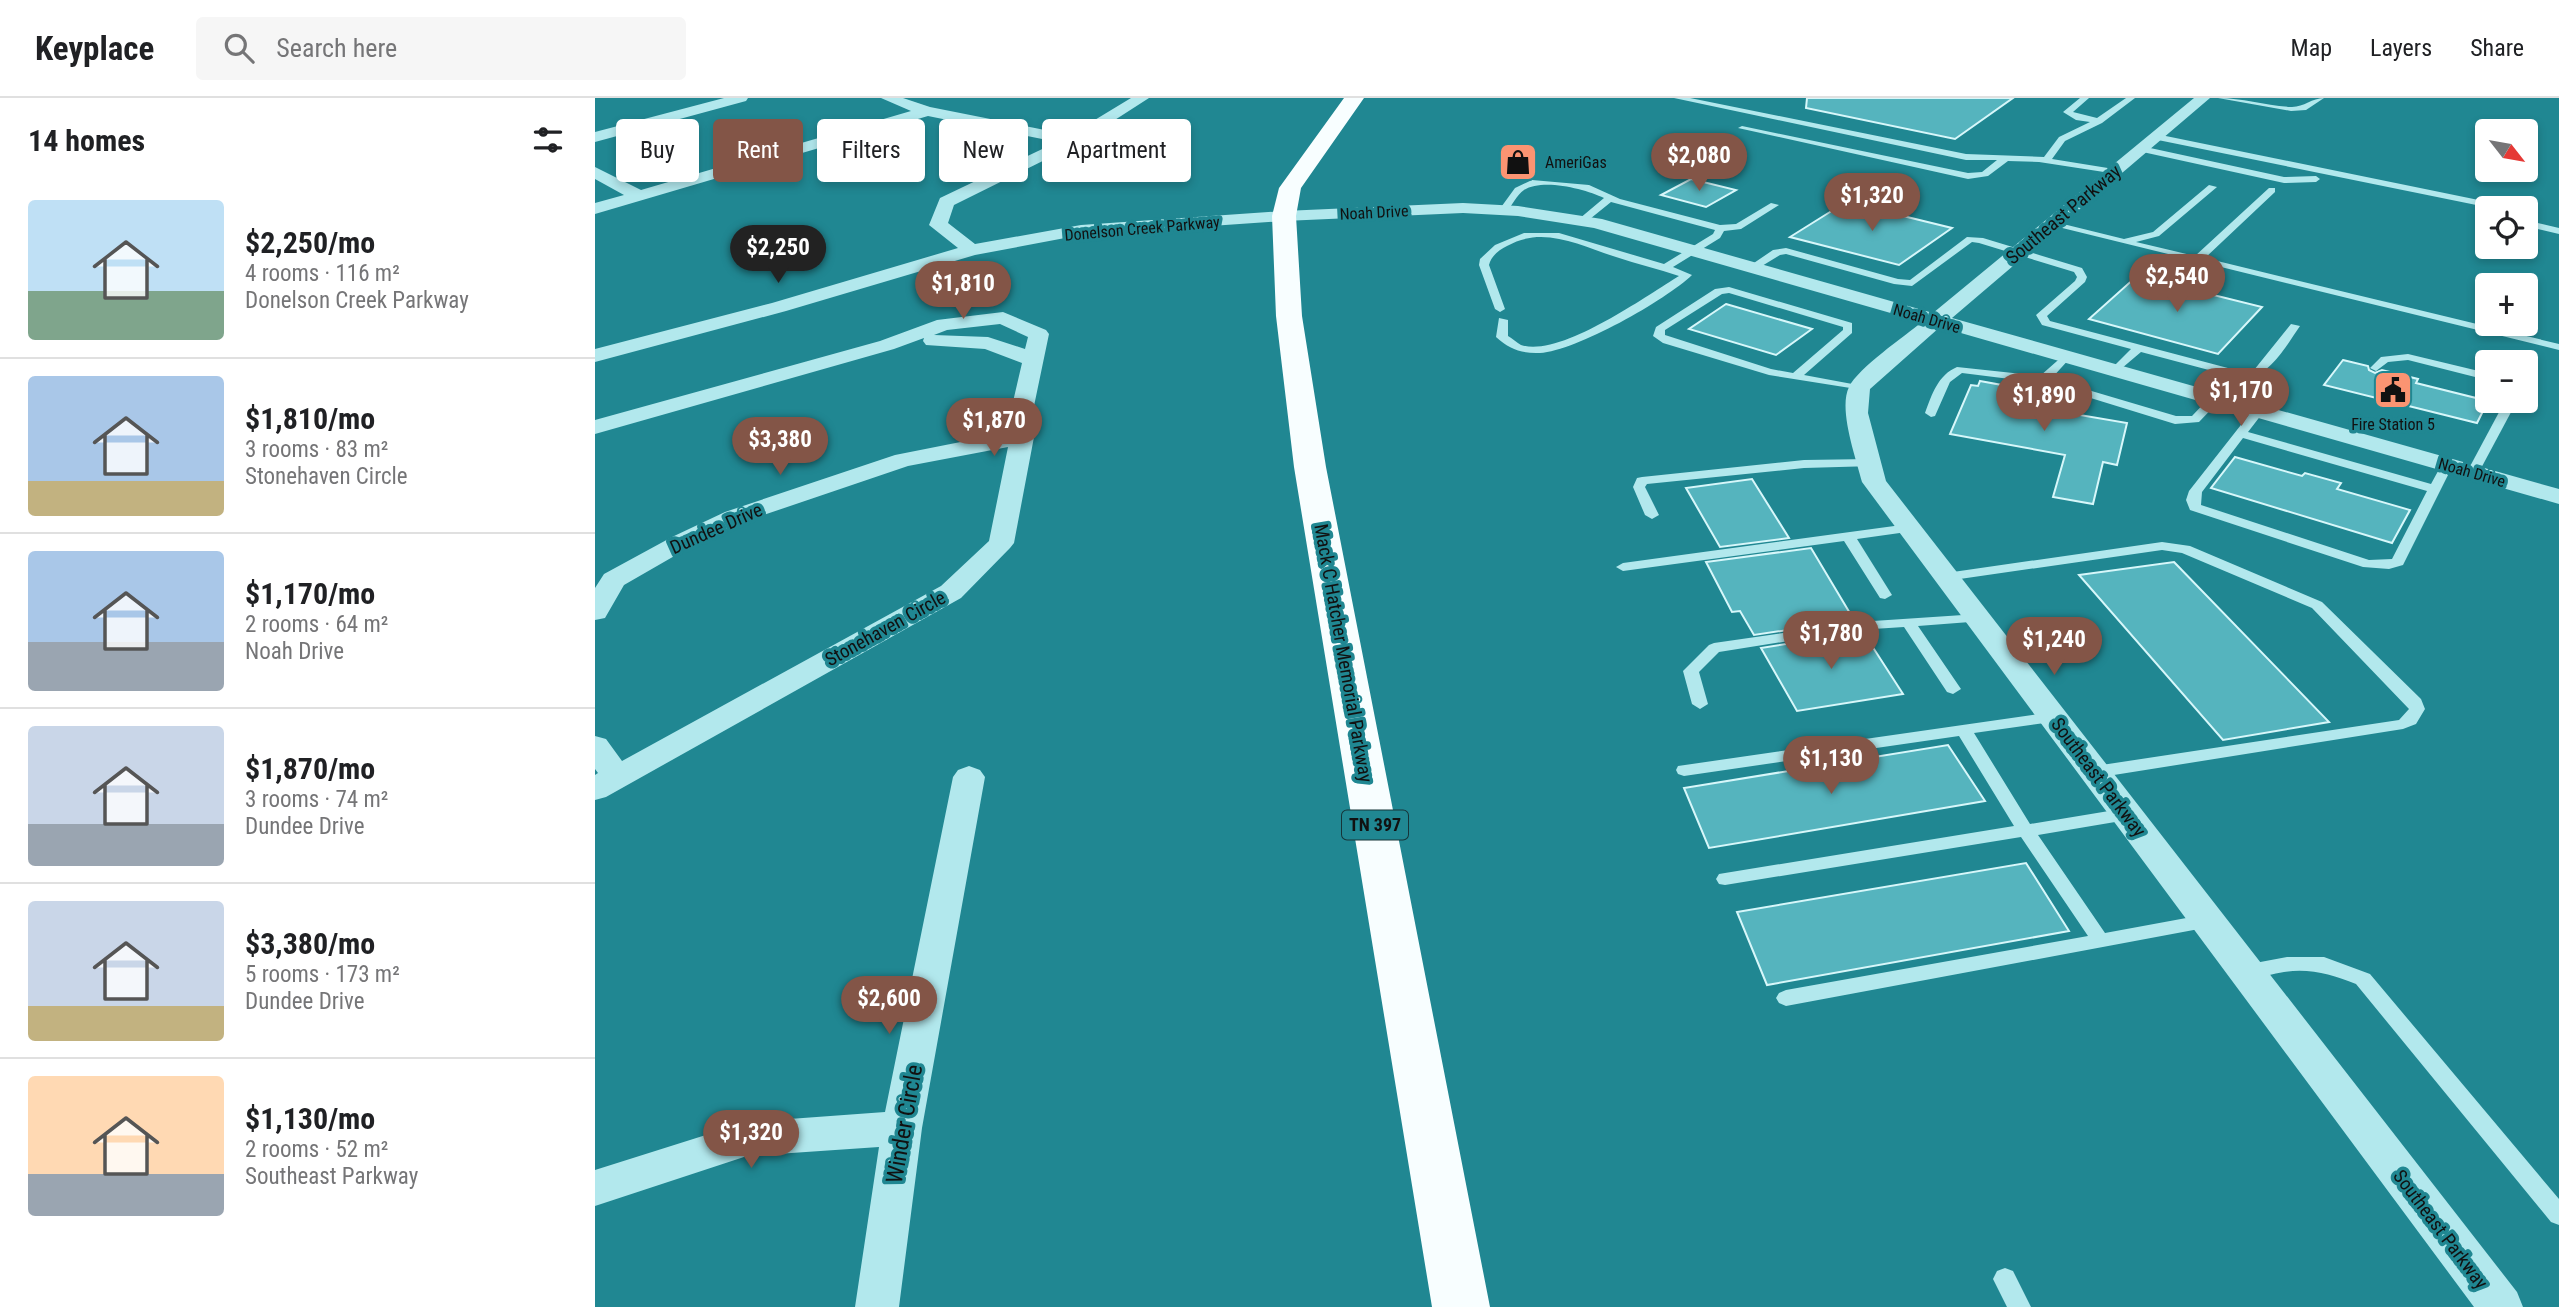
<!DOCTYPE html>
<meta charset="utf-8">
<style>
:root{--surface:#fff;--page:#f6f6f6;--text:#202124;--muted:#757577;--line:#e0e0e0;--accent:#835547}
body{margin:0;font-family:"Roboto Condensed",sans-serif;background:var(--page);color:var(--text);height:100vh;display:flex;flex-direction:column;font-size:26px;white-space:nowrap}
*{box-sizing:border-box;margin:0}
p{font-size:23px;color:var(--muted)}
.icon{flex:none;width:38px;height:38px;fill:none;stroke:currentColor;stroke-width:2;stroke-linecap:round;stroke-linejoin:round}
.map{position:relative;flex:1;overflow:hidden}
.sheet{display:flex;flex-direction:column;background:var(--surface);width:595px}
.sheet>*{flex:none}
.top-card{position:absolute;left:21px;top:21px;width:665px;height:63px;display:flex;gap:14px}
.needle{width:46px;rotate:121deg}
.fabs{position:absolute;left:1880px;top:21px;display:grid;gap:14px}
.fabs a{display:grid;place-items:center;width:63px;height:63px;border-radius:7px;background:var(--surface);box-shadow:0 4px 10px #0003;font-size:35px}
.price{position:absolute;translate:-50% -60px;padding:0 16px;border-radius:24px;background:var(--accent);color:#fff;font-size:23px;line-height:46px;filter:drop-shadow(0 2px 4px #0008)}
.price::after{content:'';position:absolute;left:50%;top:42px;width:21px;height:16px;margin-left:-10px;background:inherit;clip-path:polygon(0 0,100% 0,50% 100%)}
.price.active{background:#222;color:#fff}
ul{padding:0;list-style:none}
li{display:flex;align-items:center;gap:21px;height:175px;padding:0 28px}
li+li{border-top:2px solid var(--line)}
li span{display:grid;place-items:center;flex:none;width:196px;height:140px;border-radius:7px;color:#555}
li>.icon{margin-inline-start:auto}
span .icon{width:84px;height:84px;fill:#fffc;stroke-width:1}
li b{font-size:30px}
h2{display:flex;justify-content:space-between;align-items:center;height:84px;padding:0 28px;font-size:30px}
.tag{padding:0 24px;border-radius:7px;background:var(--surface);box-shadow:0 4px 10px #0003;font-size:24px;line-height:63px}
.tag.active{background:var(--accent);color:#fff}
header{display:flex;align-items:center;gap:42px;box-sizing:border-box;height:98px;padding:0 35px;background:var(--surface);border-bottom:2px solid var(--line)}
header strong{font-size:33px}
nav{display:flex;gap:38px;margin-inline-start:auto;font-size:24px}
.search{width:490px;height:63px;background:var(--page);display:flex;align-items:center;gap:18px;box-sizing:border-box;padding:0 24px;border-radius:7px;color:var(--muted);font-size:26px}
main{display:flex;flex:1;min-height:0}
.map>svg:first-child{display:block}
.building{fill:#55b4be;stroke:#d7f7fa;stroke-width:2}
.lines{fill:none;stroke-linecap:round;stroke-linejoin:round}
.service{fill:#b2e8ed;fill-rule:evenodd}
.minor{fill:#b2e8ed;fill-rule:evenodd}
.primary{fill:#f8feff;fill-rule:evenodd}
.labels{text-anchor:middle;stroke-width:7;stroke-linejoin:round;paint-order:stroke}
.far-poi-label{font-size:16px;fill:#111;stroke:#208792;text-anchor:start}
.far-street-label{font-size:16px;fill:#111;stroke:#208792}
.shield{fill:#208792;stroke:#163438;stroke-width:2}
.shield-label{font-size:18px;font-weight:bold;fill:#111}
.street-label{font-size:19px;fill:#111;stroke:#208792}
.near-street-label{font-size:23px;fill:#111;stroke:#208792}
</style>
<header>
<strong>Keyplace</strong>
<div class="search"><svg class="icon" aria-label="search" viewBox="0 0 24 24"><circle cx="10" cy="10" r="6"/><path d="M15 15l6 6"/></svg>Search here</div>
<nav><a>Map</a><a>Layers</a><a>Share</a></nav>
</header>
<main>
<section class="sheet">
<h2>14 homes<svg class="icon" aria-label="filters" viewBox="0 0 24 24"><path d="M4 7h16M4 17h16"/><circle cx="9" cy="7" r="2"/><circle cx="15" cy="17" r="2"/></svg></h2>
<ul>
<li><span style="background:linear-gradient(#bfe0f5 65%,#7fa58c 0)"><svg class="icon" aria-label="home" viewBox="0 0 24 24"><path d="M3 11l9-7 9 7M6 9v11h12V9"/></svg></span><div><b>$2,250/mo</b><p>4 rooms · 116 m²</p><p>Donelson Creek Parkway</p></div></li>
<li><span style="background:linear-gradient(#a9c7e8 75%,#c2b280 0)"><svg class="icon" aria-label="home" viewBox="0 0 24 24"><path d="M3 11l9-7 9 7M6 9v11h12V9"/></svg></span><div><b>$1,810/mo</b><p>3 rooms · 83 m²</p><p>Stonehaven Circle</p></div></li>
<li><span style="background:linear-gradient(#a9c7e8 65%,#9aa5b1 0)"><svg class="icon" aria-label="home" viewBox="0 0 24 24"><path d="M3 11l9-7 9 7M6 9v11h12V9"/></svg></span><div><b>$1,170/mo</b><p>2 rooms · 64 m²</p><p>Noah Drive</p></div></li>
<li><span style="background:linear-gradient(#c9d6e8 70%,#9aa5b1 0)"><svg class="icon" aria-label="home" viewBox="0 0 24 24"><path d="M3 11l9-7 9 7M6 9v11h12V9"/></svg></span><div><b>$1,870/mo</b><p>3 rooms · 74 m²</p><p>Dundee Drive</p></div></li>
<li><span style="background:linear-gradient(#c9d6e8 75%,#c2b280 0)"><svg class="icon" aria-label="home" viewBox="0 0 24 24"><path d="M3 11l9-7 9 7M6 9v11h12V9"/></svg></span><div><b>$3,380/mo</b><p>5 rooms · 173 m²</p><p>Dundee Drive</p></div></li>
<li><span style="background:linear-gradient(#ffd9b3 70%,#9aa5b1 0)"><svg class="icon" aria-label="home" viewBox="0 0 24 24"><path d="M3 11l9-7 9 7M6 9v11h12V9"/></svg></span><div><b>$1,130/mo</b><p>2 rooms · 52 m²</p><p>Southeast Parkway</p></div></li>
</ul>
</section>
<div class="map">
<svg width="1964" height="1209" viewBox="0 0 1964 1209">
<rect width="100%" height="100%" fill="#208792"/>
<!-- building -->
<g class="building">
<path d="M1212,0H1418L1360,41L1211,10Z"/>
<path d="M1096,81L1141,92L1111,109L1066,97Z"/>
<path d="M1251,104L1357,130L1304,167L1195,139Z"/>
<path d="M1542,178L1667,209L1623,256L1494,221Z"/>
<path d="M1131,206L1217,231L1181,257L1094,231Z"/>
<path d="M1748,262L1773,268L1774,272L1780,275L1787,272L1823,281L1821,285L1893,303L1882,325L1729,287Z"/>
<path d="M1385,283L1478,300L1473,315L1532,325L1522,367L1508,364L1498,406L1458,399L1470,357L1355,336L1376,287L1383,288Z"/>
<path d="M1640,359L1707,378L1710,375L1746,385L1742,391L1815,412L1797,445L1616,390Z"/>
<path d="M1157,381L1194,440L1125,449L1091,390Z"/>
<path d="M1216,450L1259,522L1159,537L1145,513L1137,514L1111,464Z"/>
<path d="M1579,464L1734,624L1628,642L1484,477Z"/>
<path d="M1268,534L1308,596L1202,613L1166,550Z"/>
<path d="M1353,647L1390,703L1114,750L1089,690Z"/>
<path d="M1431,765L1474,833L1172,887L1142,814Z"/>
</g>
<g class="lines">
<!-- service -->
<g class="service">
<path d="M1079,0H1095L1371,56L1449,59L1464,39L1495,24L1481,22L1468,14L1485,0H1494L1478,14L1502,20L1531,0H1540L1507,25L1470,43L1457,61L1519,71L1522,72V76L1444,64L1413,63L1393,78L1373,81L1143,30L1147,28L1373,75L1387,74L1402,62H1371Z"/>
<path d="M1623,0C1648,0 1672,8 1697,9C1709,9 1717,0 1729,0L1711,12L1696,13Z"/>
<path d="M1561,36L1908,107L1913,110H1896L1558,41L1557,39Z"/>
<path d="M1546,48L1689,79L1721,78L1725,81L1721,84L1689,85L1543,53V49Z"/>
<path d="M937,82L994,87L1025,101L1125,127L1141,126L1176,105L1184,107L1146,131L1129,133L1125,140L1078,169L1097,177C1071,202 981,253 945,255C928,256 914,251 901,239L904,220L913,222V238C917,240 922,245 926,247C965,260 1051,198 1084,178C1063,171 1042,166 1021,159C985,148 949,127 912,148C904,152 896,158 894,167L910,211L905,214L900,211L884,167L885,161L900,147L929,135H964L1069,166L1118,136L1120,132L1016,104L990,125H984V121L1009,100C990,91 948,80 929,92C922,97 917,107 912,114H906L904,112L920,90Z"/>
<path d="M1614,87L1622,89L1564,138L1541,144L1600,158L1674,90H1680V94L1610,160L1964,246V252L1451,126L1456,123L1529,141L1558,134Z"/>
<path d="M1930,122L1964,130V136L1930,128Z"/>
<path d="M1372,139L1388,140L1487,170L1492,179L1490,184L1452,218L1455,223L1648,274L1659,272L1696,226L1705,228C1691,248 1672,284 1644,280L1546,254L1520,276L1514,273L1536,251L1447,227L1441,217L1480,183L1482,179L1479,174L1384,145L1377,144L1317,188L1299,186L1191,156L1185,157L1162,171L1153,169L1178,152L1191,150L1303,181L1315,182Z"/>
<path d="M1134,189L1257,225V235L1209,277L1268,288V292L1174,277L1068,245L1058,238L1061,229L1120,191ZM1134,195L1248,229V232L1198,275L1176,271L1070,237V232L1127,196Z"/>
<path d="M1470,256L1476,259L1456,281L1581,318H1597L1617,297L1621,296L1627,300L1604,324L1580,326L1447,285L1367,275L1355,284L1340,318L1336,319L1330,315C1337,296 1343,277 1362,269L1445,278Z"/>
<path d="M1813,256L1892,275V282L1813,262L1793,264L1781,273L1775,270L1786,259Z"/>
<path d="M1910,303H1922L1884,374L1878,378L1873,377L1872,374Z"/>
<path d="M1664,308L1670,312L1653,334L1836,386L1848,364H1856L1858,367L1808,467L1794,471L1768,469L1595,412L1591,402L1594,393L1660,309ZM1648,340L1832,393L1797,461L1774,462L1606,407L1607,394Z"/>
<path d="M1275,361L1279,362V368L1209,370L1052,386L1050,389L1064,417L1057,421L1050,417L1038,389L1042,380L1047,379L1209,362Z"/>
<path d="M1314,426L1319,427L1321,430L1319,433L1262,441L1297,497L1290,501L1285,500L1249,443L1028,473L1021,469L1028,465Z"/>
<path d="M1567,444L1595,448L1727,504L1826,601L1830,611L1821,626L1808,631L1500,680L1494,678L1492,674L1494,670L1500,668L1804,622L1814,611L1717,510L1587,455L1567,452L1351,483L1344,479L1351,475Z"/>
<path d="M1383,516L1388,517L1390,520L1388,523L1323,528L1366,591L1358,596L1352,594L1309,529L1263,532L1124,554L1104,574L1113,606L1105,611L1097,606L1088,573L1114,547L1119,545L1263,524Z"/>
<path d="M1458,614L1466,619L1464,623L1379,635L1435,726L1532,710L1538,712L1541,716L1538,720L1532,722L1443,737L1510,835L1613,816L1620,818L1622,823L1620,828L1191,908L1184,905L1181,900L1184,895L1191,892L1493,838L1426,739L1130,787L1124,786L1121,781L1124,776L1130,775L1419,728L1364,638L1089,678L1083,676L1081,672L1083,668Z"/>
<path d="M1692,859H1729L1775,876L1964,1101V1127L1956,1124L1761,886C1737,877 1716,870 1689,874C1675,876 1658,883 1644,878L1641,873L1644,868Z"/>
<path d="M1410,1170L1418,1173L1436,1209H1412L1398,1181L1402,1173Z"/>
</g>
<!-- minor -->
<g class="minor">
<path d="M129,0H153L151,3L0,44V34Z"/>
<path d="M286,0H308L335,9L475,37L536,0H554L484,45L359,107L353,125L380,146L486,127L689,113L868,105L923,108L1007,121L1338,215L1599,0H1615L1357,220L1964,391V406L1345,229L1275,291L1273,315L1291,383L1922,1194L1928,1209H1879L1267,384C1261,360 1243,311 1254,289C1263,270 1310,238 1327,224L999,130L923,118L868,115L689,123L486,137L380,157L191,213L0,264V251L177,205L363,150L334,127L345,100L462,44L333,18L0,116V105L29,97L0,81V69L46,92L316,13Z"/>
<path d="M408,214L451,232L454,236L439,308V339L419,445L415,450L366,500L11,699L0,702V677L3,675L0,671V638L11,641L27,663L346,488L394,443L413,349L313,368L148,424L95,449L29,487L10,520L0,522V490L9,476L77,439L130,414L300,357L416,334L417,308L427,265L390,251L331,247L328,243L329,240L299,251L0,336V322L285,243L342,222ZM405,226L433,239L430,251L393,239L339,237L352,232Z"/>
<path d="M374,668L385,672L390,679L327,1030L304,1209H260L284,1049L152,1058L0,1108V1072L152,1024L290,1014L358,679L363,672Z"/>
</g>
<!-- primary -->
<path class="primary" d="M749,0H769L706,90L701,118L707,218L731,369L895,1209H837L699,369L681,218L677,118L684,90Z"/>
</g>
<!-- icons -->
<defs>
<g id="shop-square" transform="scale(2.0125)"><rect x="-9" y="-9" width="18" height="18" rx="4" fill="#fb9472" stroke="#208792"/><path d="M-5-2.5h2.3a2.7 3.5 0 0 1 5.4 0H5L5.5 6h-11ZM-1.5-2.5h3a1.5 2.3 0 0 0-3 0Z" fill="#111"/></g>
<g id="civic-square" transform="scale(2.0125)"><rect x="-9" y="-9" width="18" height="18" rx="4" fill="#fb9472" stroke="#208792"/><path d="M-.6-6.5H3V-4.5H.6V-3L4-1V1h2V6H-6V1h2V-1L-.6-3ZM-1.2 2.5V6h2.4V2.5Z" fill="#111"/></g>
</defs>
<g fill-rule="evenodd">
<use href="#shop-square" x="923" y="64"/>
<use href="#civic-square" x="1798" y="292"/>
</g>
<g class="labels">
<!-- far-poi labels -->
<g class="far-poi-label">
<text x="950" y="70">AmeriGas</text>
<text x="1798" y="332" text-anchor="middle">Fire Station 5</text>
</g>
<!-- far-street labels -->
<g class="far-street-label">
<text transform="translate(779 114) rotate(-3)" y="6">Noah Drive</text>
<text transform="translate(547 130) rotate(-5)" y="6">Donelson Creek Parkway</text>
<text transform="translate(1332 220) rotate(16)" y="6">Noah Drive</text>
<text transform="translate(1877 374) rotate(16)" y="6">Noah Drive</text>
</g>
<!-- shield labels -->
<rect class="shield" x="747" y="712.5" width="66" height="29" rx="5"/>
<g class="shield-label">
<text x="780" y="733">TN 397</text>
</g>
<!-- street labels -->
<g class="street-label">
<text transform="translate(1468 116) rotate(-40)" y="7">Southeast Parkway</text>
<text transform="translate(121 430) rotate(-24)" y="7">Dundee Drive</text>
<text transform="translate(290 530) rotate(-29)" y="7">Stonehaven Circle</text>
<text transform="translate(749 555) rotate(80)" y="7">Mack C Hatcher Memorial Parkway</text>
<text transform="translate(1504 679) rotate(53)" y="7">Southeast Parkway</text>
<text transform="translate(1846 1131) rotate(53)" y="7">Southeast Parkway</text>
</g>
<!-- near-street labels -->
<g class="near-street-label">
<text transform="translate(309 1026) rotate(-80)" y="8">Winder Circle</text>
</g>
</g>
</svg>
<div class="fabs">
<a><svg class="needle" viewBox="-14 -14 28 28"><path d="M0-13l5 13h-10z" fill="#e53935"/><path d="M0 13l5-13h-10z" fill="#757577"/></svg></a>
<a><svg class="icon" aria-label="locate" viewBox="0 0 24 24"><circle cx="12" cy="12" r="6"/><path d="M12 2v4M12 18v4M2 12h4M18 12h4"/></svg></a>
<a>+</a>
<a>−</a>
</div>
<b class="price" style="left:1104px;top:95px">$2,080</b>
<b class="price" style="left:1277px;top:135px">$1,320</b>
<b class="price active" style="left:183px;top:187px">$2,250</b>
<b class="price" style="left:1582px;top:216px">$2,540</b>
<b class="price" style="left:368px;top:223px">$1,810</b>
<b class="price" style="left:1646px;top:330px">$1,170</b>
<b class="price" style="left:1449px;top:335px">$1,890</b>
<b class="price" style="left:399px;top:360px">$1,870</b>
<b class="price" style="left:185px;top:379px">$3,380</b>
<b class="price" style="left:1236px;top:573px">$1,780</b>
<b class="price" style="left:1459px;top:579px">$1,240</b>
<b class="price" style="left:1236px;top:698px">$1,130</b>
<b class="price" style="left:294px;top:938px">$2,600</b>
<b class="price" style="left:156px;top:1072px">$1,320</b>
<div class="top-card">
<a class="tag">Buy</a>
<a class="tag active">Rent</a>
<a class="tag">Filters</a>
<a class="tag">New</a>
<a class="tag">Apartment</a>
</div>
</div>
</main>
